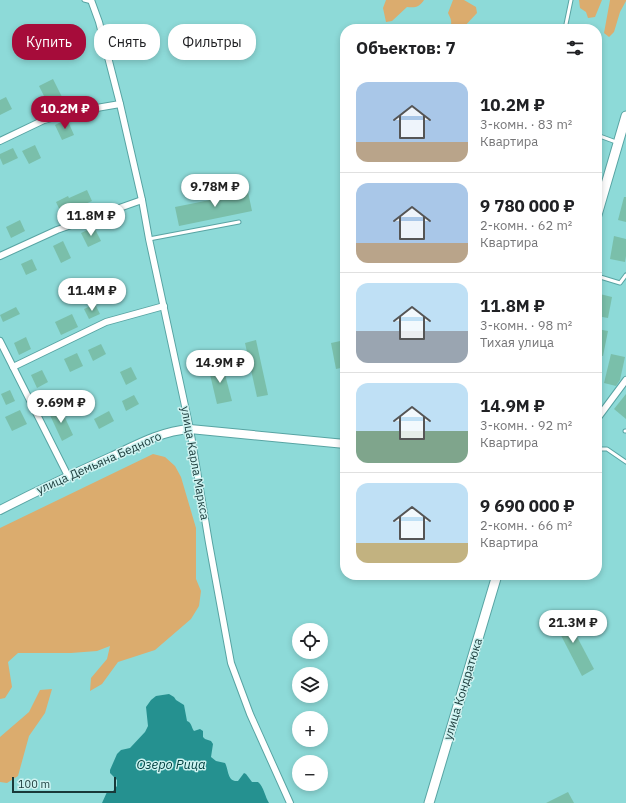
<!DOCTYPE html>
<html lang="ru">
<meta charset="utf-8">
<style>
:root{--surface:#fff;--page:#f2f2f2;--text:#202124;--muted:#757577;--line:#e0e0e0;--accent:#a60c3a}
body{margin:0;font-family:"IBM Plex Sans",sans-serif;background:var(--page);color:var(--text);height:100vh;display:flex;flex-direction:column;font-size:15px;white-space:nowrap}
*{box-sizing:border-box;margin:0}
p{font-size:13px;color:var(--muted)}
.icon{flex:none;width:22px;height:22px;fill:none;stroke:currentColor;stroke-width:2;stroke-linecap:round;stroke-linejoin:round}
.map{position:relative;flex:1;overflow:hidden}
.side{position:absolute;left:340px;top:24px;width:262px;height:556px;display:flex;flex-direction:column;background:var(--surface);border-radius:16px;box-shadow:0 2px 6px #0003}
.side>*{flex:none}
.hud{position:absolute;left:12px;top:24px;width:268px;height:36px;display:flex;gap:8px}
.buttons{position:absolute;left:292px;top:623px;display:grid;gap:8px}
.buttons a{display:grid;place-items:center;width:36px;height:36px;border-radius:50%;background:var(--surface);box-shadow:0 2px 6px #0003;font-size:20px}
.scale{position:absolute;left:12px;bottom:10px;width:104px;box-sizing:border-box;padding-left:4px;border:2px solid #193939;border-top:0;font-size:11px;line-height:14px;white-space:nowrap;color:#193939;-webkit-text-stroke:3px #cef3f1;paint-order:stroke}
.price{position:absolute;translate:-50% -34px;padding:0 9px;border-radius:14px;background:#fff;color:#222;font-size:13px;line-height:26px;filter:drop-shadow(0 1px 2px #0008)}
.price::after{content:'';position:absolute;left:50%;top:24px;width:12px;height:9px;margin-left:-6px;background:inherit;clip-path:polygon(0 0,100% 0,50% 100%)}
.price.active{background:var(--accent);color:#fff}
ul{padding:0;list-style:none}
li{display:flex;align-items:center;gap:12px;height:100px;padding:0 16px}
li+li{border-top:1px solid var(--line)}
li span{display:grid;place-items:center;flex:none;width:112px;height:80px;border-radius:12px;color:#555}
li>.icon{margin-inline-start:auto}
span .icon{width:48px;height:48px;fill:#fffc;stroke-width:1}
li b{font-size:17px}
h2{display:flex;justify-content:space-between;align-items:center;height:48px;padding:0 16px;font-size:17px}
.chip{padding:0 14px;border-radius:16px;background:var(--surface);box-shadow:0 2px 6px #0003;font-size:14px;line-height:36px}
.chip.active{background:var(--accent);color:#fff}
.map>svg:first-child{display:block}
.green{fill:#dbac6e}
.water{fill:#259190}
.building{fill:#7abfaa}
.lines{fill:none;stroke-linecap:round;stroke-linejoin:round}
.service-casing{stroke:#58a4a3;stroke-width:5}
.minor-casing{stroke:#58a4a3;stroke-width:8}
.tertiary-casing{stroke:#58a4a3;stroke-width:10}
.secondary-casing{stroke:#58a4a3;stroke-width:11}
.service{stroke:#fff;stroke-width:3}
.minor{stroke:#fff;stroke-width:6}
.tertiary{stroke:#fff;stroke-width:8}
.secondary{stroke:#fff;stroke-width:9}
.labels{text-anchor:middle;stroke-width:3;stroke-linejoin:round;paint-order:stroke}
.street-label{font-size:12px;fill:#193939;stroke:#cef3f1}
.water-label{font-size:13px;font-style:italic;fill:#004140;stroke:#cef3f1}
</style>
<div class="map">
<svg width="626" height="803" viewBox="0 0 626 803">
<rect width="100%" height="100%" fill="#8ddad8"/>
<!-- green -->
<g class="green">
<path d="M386,0H424C419,7 416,8 407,7L392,21L386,22L383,8Z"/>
<path d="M453,0H464L476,7L477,13L462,29H449C453,23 451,19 448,13Z"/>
<path d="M579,0H602L595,17L588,18L586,12L580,8Z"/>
<path d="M610,0H626V1L620,12L614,32L609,37L604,33Z"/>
<path d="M153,454L165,457L175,466L181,477L196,528V579L201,591L199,606L191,619L155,650L118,662L102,684L90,691L91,678L107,659L110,646L97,651L71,653H18L8,662L12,687L5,698L0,699V528Z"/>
<path d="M52,689L45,713L29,736L18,776L7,783L0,782V737L29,712L40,690Z"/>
</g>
<!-- water -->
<path class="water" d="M169,694L174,697L176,700L184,705L187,721C192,723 191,727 194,731L200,729L203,731V737L205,739L211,741L213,744L211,757L216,761L225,763C229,770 227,782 238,781L244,773L246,774L252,782H258C264,787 265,797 269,803H102L107,792L113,791L117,786V780L110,773V770L117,754L121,750L130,748L145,732L148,726L146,707L151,700L156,696Z"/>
<!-- building -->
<g class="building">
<path d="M21,27L30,30L28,42L18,40Z"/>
<path d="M53,79L62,97L48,104L39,86Z"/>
<path d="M6,97L12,109L0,115V100Z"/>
<path d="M67,119L74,135L62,140L55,125Z"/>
<path d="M35,145L41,158L29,164L22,151Z"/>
<path d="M13,148L18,158L3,165L0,158V154Z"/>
<path d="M247,187L252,211L179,226L175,207L230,196L229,190Z"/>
<path d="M87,190L92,201L74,209L75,211L63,217L56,202L68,196L69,198Z"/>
<path d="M624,197H626V222L618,220Z"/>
<path d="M20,220L25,231L11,238L6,227Z"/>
<path d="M94,227L101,241L88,247L81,233Z"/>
<path d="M614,236L626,239V256L625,262L610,259Z"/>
<path d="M63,241L71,258L61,263L53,246Z"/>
<path d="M32,259L37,270L26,275L21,264Z"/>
<path d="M600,294L612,297L608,318L597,316V309Z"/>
<path d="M95,304L100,314L89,319L84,309Z"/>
<path d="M16,307L20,314L3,322L0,315Z"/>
<path d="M72,314L78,327L61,335L55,322Z"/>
<path d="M597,329L608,331L603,356L597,355Z"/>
<path d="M26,337L31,349L19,355L14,343Z"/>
<path d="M256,340L268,395L257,397L245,343Z"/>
<path d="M345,340V367L336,369L331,343Z"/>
<path d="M101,344L106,354L93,361L88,350Z"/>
<path d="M77,353L83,366L70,372L64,359Z"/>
<path d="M611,354L625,357L620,380L616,386L604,383Z"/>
<path d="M222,363L232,401L217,404L208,366Z"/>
<path d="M131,367L137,379L126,385L120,372Z"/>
<path d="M42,370L48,382L37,388L31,375Z"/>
<path d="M10,390L15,401L6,405L1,394Z"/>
<path d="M626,394V419L614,409Z"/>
<path d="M134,395L139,404L126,411L122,401Z"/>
<path d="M60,407L73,435L62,441L49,413Z"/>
<path d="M20,410L27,424L12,431L5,417Z"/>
<path d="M109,411L114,421L99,429L94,419Z"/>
<path d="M564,612L594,669L582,676L552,618Z"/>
<path d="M568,792L574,803H546Z"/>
</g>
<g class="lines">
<!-- service casing -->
<g class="service-casing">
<g id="service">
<path d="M84,0L92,2"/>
<path d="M565,29L571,0"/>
<path d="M597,135L616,142"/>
<path d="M149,239L239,222"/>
<path d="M597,276L620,283L626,275"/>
<path d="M625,431H626"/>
<path d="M597,449H607L626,462"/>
</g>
</g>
<!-- minor casing -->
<g class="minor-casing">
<g id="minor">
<path d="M91,0L99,22L120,104L142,200L149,239L190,429L209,543L231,663L250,714L290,803"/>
<path d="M0,141L44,120L79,111L120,104"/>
<path d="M0,256L57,230L142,200"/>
<path d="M0,341L68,476"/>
<path d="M13,367L106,322L164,306"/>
<path d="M597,419L626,380"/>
</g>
</g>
<!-- tertiary casing -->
<g class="tertiary-casing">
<path id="tertiary" d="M0,510C37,491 75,473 113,456C138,444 162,431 190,429L345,444"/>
</g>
<!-- secondary casing -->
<g class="secondary-casing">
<g id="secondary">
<path d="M597,215L626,116"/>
<path d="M429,803L497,575"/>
</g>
</g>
<!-- service -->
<use href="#service" class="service"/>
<!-- minor -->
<use href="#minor" class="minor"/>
<!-- tertiary -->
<use href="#tertiary" class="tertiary"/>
<!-- secondary -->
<use href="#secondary" class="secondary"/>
</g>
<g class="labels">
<!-- street labels -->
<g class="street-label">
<text transform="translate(99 463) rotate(-24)" y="4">улица Демьяна Бедного</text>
<text transform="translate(195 463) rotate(80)" y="4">улица Карла Маркса</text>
<text transform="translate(463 689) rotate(-73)" y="4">улица Кондратюка</text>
</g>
<!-- water labels -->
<g class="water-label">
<text x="171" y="769">Озеро Рица</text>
</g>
</g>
</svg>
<div class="buttons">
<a><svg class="icon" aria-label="locate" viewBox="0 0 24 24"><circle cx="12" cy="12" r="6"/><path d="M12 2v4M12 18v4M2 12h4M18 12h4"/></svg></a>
<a><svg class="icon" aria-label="layers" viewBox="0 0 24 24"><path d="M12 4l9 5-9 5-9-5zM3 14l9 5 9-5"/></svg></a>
<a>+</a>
<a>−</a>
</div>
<div class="scale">100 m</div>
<b class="price active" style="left:65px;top:130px">10.2M ₽</b>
<b class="price" style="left:215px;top:208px">9.78M ₽</b>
<b class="price" style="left:91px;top:237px">11.8M ₽</b>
<b class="price" style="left:92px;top:312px">11.4M ₽</b>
<b class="price" style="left:220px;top:384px">14.9M ₽</b>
<b class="price" style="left:61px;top:424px">9.69M ₽</b>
<b class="price" style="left:573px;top:644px">21.3M ₽</b>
<div class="hud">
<a class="chip active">Купить</a>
<a class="chip">Снять</a>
<a class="chip">Фильтры</a>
</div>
<section class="side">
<h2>Объектов: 7<svg class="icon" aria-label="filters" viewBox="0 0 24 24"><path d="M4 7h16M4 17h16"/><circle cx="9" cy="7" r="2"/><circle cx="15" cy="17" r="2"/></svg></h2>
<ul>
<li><span style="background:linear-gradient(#a9c7e8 75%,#b9a48a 0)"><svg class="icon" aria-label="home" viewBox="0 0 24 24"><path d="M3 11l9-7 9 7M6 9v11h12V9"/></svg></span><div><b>10.2M ₽</b><p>3-комн. · 83 m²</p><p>Квартира</p></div></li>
<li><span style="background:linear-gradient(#a9c7e8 75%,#b9a48a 0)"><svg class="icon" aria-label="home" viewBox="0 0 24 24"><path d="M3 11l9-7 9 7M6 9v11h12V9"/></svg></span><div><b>9 780 000 ₽</b><p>2-комн. · 62 m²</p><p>Квартира</p></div></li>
<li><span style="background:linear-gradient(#bfe0f5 60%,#9aa5b1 0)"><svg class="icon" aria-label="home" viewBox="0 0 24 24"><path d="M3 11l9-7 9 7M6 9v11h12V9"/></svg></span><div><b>11.8M ₽</b><p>3-комн. · 98 m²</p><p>Тихая улица</p></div></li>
<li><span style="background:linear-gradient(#bfe0f5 60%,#7fa58c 0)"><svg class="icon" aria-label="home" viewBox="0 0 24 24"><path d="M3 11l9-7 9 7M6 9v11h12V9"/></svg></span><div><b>14.9M ₽</b><p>3-комн. · 92 m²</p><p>Квартира</p></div></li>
<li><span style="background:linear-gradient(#bfe0f5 75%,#c2b280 0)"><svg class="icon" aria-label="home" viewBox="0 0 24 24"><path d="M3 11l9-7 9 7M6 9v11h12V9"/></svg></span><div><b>9 690 000 ₽</b><p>2-комн. · 66 m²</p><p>Квартира</p></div></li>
</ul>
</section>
</div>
